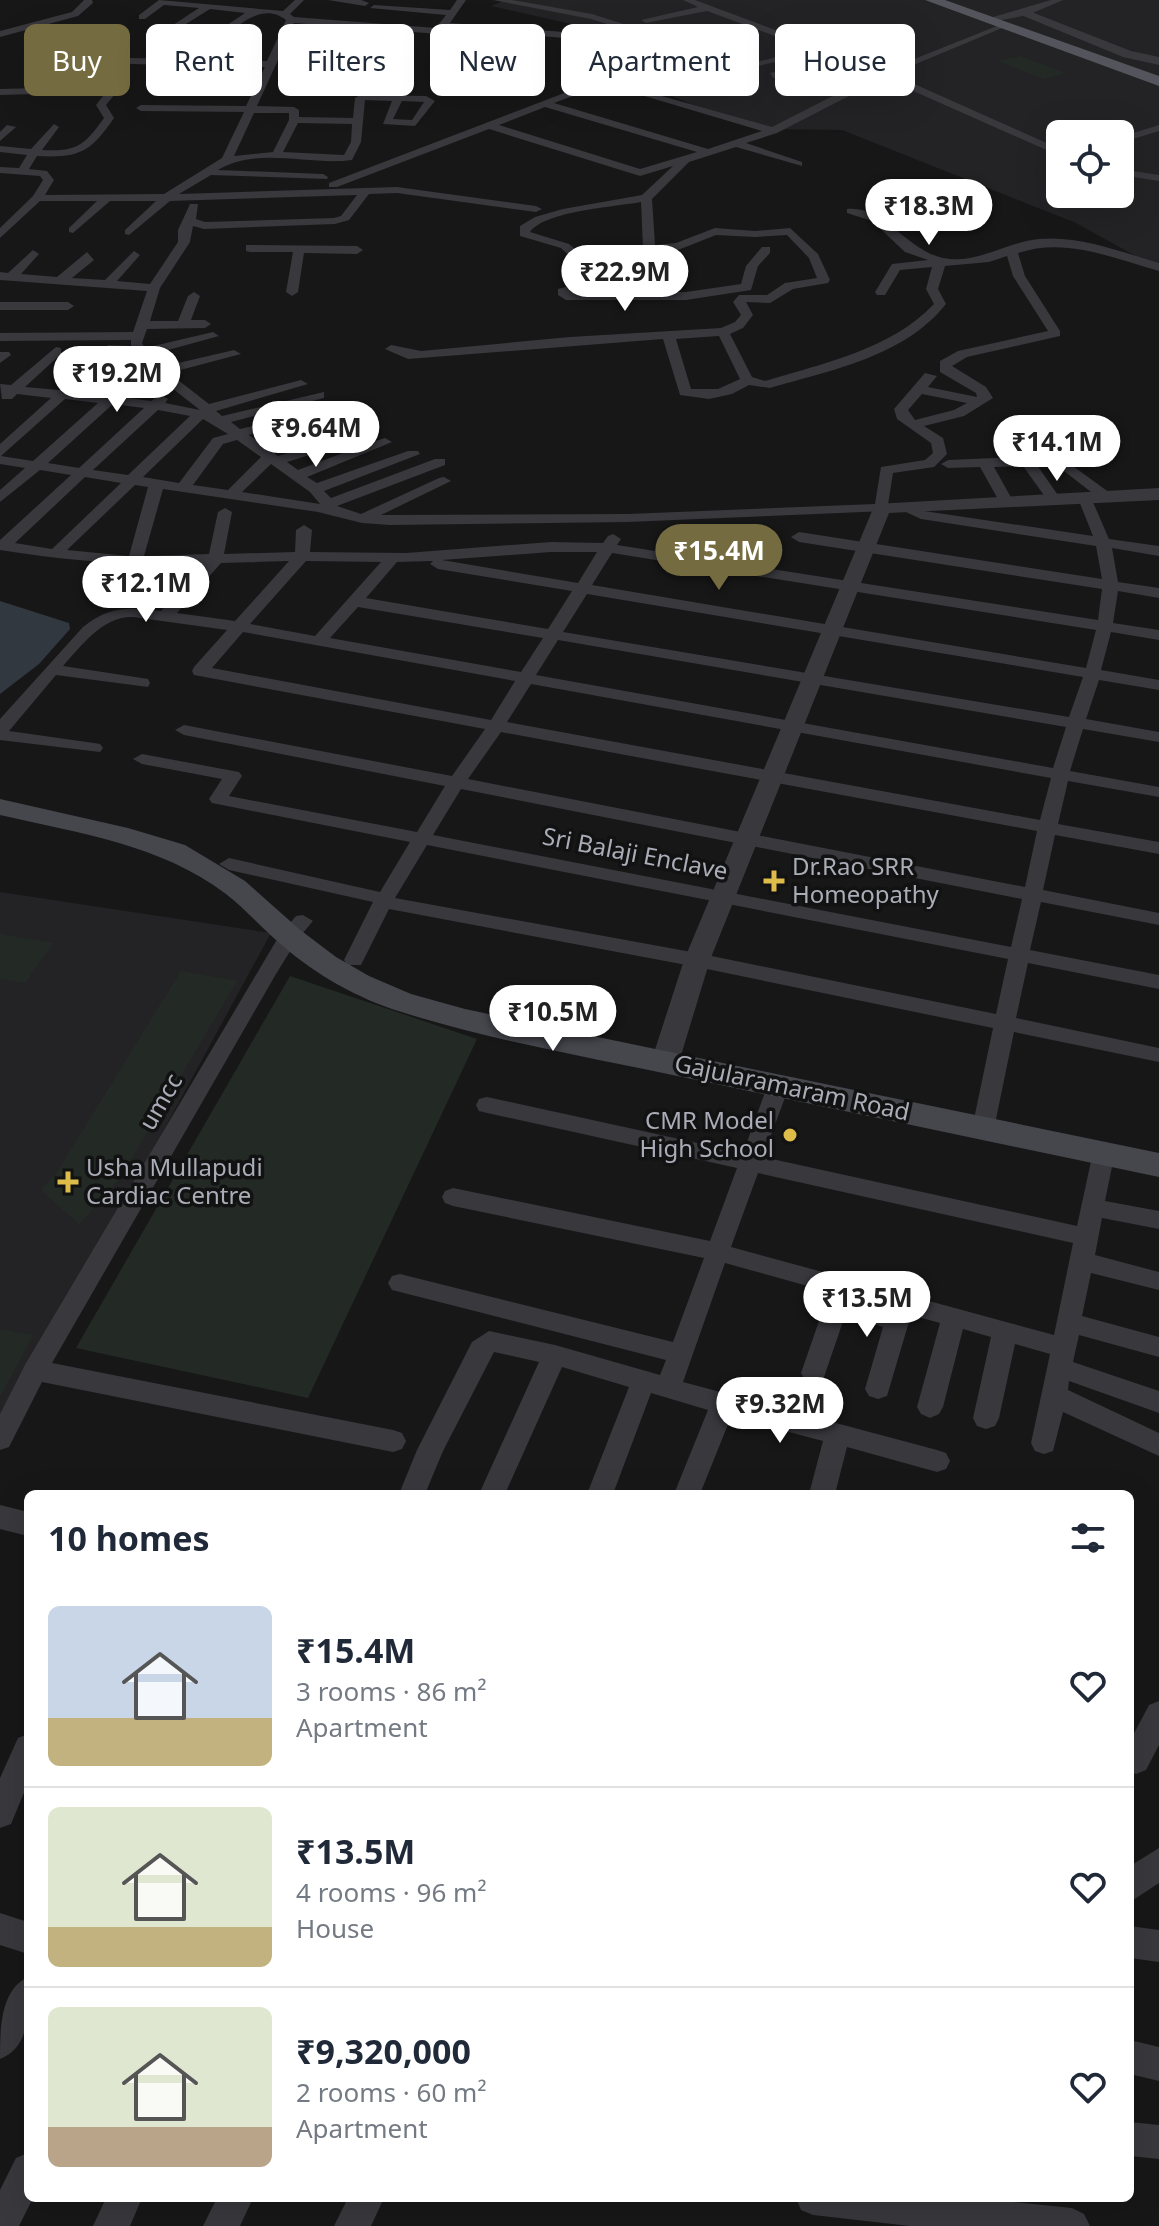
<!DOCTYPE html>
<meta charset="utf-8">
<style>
:root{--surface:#fff;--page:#f6f6f7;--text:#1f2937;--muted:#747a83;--line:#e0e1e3;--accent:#756b40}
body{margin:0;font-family:"Noto Sans",sans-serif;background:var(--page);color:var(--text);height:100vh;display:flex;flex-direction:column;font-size:30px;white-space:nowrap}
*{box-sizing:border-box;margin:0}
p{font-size:26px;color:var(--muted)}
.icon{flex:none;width:44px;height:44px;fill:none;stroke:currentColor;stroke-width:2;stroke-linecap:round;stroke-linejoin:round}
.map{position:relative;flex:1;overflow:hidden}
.sheet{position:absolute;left:24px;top:1490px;width:1110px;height:712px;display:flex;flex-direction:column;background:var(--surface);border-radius:12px;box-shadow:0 8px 32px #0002}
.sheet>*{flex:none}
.guide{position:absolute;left:24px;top:24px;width:1112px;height:72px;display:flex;gap:16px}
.fabs{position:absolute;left:1046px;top:120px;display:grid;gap:16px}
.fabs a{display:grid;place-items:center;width:88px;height:88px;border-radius:12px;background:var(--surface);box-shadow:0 8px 32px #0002;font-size:40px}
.price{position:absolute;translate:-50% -68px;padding:0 18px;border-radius:28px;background:#fff;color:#222;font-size:26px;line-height:52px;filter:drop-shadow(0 2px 4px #0008)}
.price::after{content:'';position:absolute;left:50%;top:48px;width:24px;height:18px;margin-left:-12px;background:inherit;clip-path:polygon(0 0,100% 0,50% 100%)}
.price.current{background:var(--accent);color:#fff}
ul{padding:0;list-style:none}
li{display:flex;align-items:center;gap:24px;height:200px;padding:0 24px}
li+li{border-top:2px solid var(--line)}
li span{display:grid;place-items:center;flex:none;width:224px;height:160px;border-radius:12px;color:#555}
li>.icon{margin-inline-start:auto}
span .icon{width:96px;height:96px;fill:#fffc;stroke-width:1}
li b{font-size:34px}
h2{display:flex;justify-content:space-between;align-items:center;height:96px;padding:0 24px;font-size:34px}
.chip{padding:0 28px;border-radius:12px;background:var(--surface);box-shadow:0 8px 32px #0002;font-size:28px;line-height:72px}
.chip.current{background:var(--accent);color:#fff}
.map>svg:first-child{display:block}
.built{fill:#232325;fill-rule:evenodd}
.green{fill:#232a25}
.water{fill:#313840}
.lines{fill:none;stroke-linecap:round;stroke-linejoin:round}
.minor{fill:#38383d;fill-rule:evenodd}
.tertiary{fill:#38383d;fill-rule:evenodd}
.secondary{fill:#46474d;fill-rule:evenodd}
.primary{fill:#54555c;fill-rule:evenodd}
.poi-dot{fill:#debc4a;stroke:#121213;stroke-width:3}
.labels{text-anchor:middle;stroke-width:7;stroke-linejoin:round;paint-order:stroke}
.street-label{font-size:24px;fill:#aaadb7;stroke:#121213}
.poi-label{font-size:24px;fill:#aaadb7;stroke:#121213;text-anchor:start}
</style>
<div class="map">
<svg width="1159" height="2226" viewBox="0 0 1159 2226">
<rect width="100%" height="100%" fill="#171718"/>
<!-- built -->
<g class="built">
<path d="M506,0H1159V269L1076,223L842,130L759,129L705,110L607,68L633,38L491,6ZM1060,134H1120V194H1060Z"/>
<path d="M0,892L271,933L0,1431Z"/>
</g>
<!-- green -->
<g class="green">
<path d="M1020,56L1066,73L1044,79L998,61Z"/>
<path d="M0,934L53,943L25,983L0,979Z"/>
<path d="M181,971L237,981L118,1181L79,1224L41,1190L56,1174Z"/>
<path d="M290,976L477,1039L308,1398L76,1348Z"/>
<path d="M0,1329L33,1335L0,1397Z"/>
</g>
<!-- water -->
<path class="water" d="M0,601L69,623L70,629L39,664L0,694Z"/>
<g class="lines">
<!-- minor -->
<g class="minor">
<path d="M84,0H92L93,3L78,16L0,37V31L72,12Z"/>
<path d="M159,0L283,11L295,0H304L290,14L294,17L436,28L446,15L370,8L374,5L450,10L457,0H466L450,23L588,34L663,46L672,44L591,19L493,0H512L592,14L687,44L663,52L588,40L446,28L439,34L294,23L280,54L314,53L322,42L327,45L324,53L366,54L371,57L366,60L322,59L315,68L310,65L312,59L278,60L257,106L294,107L299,110V117L353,118L355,98L360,95L426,96L435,101L415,126L383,124L392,101L365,100L361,142L352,160C309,166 257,146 218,170L323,174L328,177L327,179L211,175L179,194L397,187L536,206L542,209L536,212L397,193L369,194L349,220L335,224L204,229L193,226L190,242L160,288L150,321H178L188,296L194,292L200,296L191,320H205L211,324L205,328L147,329L142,343L145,348L213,332L219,336L150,355L161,367L234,350L241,354L169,373L209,404L301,380L308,384L216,411L222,416L324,392V398L231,422L240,429L331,407V413L249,435L278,456L340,437L360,446L385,438L392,442L307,477L317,483L408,451H418L420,454L324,491L331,498L435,459H445V465L337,506L361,514L439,478L444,477L451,481L381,515H390L628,514L875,504L881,467L925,460L933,453L931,443L897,419L894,409L925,373L937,376L928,387L977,397L976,393L940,372V361L958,351L1048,331L1013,276L1007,256L989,262L945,266L938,289L946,304C904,357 831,370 770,388L749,385L732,394L709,399L680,395L663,339L408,359L385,349L391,345L421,351L570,337L721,328L735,322L741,315L733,302L739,295H767L785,283L817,278L809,258L787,235L755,237L716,235L678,250L647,252L643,248L641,202C614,207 545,211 530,232L569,244L588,260L643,256L649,260L616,282L573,293L686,292L741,284L746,266L762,247H770V253L758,266L751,290L686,300H566L558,295V289L608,276L627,265L581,267L561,248L520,236V226L535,217L563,209L642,195L673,166L640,176L489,129L337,187H329V183L601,79L772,127L876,74L843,62L773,78L770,73L834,58L707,11L646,23L641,20L698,7L683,0H695L826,49L861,42V46L835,52L884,71L1002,24V28L892,74L1060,149V156L884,78L777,133L746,143L802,162V166L736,147L689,162L652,199L655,245L676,243L715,228L755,231L790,228L818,254L830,280L828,283L793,289L770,303L746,302L753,315L743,328L730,334L752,377L765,381C824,363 890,350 934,304L926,289L932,267L900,270L885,295H877L875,292L892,264L928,260L905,252L872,221L847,213V209C884,205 906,250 943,258C976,265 1007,242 1039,239C1079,235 1121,252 1159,263V271C1112,258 1066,237 1018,253L1025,276L1060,331V336L967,357L952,366L986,387L993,398L964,416L924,426L943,438L947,454L934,467L893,473L887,511L628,522L390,525L362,523L318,512L163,489L144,556L209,554L218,512L225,508L232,512L224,554L295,552L296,530L304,525L312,530L310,552L406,553L551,542L603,543L608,536L613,534L621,539L617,545L1098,620L1102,589L799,542L791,537L799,532L1102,579L1096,546L921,519L895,507L902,503L924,511L1093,536L1077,496L1079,493H1089L1109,539L1159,546V556L1112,548L1118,582L1159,588V598L1118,591L1113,623L1159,630V640L1111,632L1101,670L1159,680V690L1099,680L1086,719L1159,732V742L1083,729L1070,771L1159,787V797L1068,781L1058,824L1159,842V854L1055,835L1043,890L1159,913V925L1041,902L1030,950L1159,975V989L1028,963L1016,1018L1159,1048V1062L1014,1032L996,1119L993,1125H977L974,1119L993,1028L697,967L389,909L361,965H347L344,960L373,902L229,870L219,864L229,858L380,892L410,842L212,803L209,799L222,779L142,764L133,759L142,754L239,772L242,776L229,796L417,832L445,786L184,735L175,730L184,725L452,776L485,729L194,675L192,671L194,667L227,630L133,617C103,616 82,645 63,666L142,678L148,679L150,683L148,687L56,675L9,731L94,743L100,744L103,748L100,752L0,740V719L83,627C109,606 129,607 161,611L203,564C134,566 68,561 0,550V540L71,475L40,470L0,502V490L25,468L0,464V444L51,398L17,394L12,399H2L0,384L11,385L56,347L61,348V354L25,387L59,390L108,345L131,346V340L0,341V333L133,332L147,291L0,280V272L8,273L33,250L39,254L21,274L57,277L87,252L94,260L72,278L105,280L134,251L140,255L117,281L150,284L178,242V230L190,204H198L196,219L205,222L334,218L341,216L357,195L170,201L129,235L125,234V230L156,201H110L73,233L69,232V228L97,201H40L0,238V228L33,196L43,180L40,176L0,173V167L19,168L27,155L0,152V146L31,149L54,124L59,127L42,150C76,152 84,146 104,118L96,105L106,92L0,95V89L114,86L119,89L106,105L114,118C90,153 79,158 37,156L29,169L47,171L54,180L45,195L164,194L222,158L244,112L141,111L136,108L141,105L246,106L265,67L130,64L125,61L130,58L267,61L286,20C260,0 237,30 214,41L211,36L245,13L210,9L170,34L167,29L199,8L164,5L145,19H139V15ZM602,85L611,86L762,131L708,149L554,103ZM402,101L424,102L412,120L393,119ZM545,107L697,152L640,169L499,125ZM254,113H289V120L273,152L234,156ZM298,123L352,124L351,142L344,155L283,152ZM719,336L740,379L718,389H691L676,339ZM116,352L135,354L143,363L107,396L73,392ZM150,371L200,410L165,403L168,399L161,395L151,401L121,397ZM922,394L967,403L954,410L915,420L908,410ZM65,399L98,403L33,461L1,456ZM113,404L144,408L79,468L48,463ZM158,410L190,416L128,475L93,470ZM203,419L228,434L213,438L179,483L143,477ZM237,440L261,457L228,490L193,485L223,444ZM339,446L348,451L298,470L287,462ZM271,464L310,492L320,504L242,492ZM85,477L121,483L52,549L15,543ZM135,485L148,487L129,556L67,550ZM551,552H597L578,583L442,560ZM612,553L1096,630L1086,668L592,585ZM289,561L235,621L177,613L221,563ZM306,561L381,562L315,636L250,624ZM433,561L430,564L438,569L572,591L548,629L366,598L397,562ZM587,594L1083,677L1069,717L563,632ZM358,607L543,638L521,672L330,638ZM243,632L515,681L491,720L212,668ZM558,640L1066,727L1053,768L536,675ZM531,684L1051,778L1040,820L507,722ZM501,732L1037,831L1025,887L468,779ZM461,789L1022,899L1011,947L433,835ZM427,845L1008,959L996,1014L697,953L395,898Z"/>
<path d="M328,0H361L369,3L365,6Z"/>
<path d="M1051,0H1063L1028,15L991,22L986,19Z"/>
<path d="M795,52L798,57L758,66L753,63Z"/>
<path d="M7,125L16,127L0,141V132Z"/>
<path d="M1159,125V131L1120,143V137Z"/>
<path d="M1120,169L1159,175V181L1120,175Z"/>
<path d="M246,245L357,246L363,250L357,254L304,253L298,292L292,296L286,292L293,252H250L246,251Z"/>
<path d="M0,302H68L74,306L68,310H0Z"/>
<path d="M0,352H9L11,355L0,363Z"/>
<path d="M1033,437L1110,493V499H1100L1055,464L1037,465L1060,498L1053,502L1048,501L1023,466L994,467L1013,501L1006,505L999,501L980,467L948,468L941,464L948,460L1044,456L1026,441Z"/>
<path d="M303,915L313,921L297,940L276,974L52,1363L393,1430L402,1433L406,1441L402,1449L393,1452L42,1382L9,1447L0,1450V1414L26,1363L279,936L296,916Z"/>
<path d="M779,1076L787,1079L790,1084L763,1157L1077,1226L1093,1152L1096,1146L1104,1144L1112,1146L1115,1152L1105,1201L1159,1211V1229L1102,1218L1095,1255L1159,1272V1290L1091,1273L1082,1316L1159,1337V1357L1079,1335L1073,1362L1159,1391V1413L1069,1381L1068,1390L1159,1433V1456L1063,1412L1053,1451L1044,1454L1035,1451L1031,1443L1050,1354L1015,1344L999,1418L995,1426L986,1429L977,1426L973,1418L991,1337L963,1329L943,1407L939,1414L930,1418L921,1414L917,1407L940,1323L911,1315L887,1396L878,1399L869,1396L865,1389L883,1327L861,1320L858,1313L861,1306L870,1303L851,1298L823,1380L814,1383L805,1380L801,1373L829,1292L725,1263L683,1382L937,1450L946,1453L950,1461L946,1469L937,1472L847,1447L835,1494H809L823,1441L731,1417L700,1494H674L708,1410L651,1393L613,1494H587L629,1387L562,1367L505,1494H479L539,1362L494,1352L443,1451L425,1494H399L417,1450L472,1342L489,1331L555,1345L660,1375L666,1360L400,1292L392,1290L388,1283L392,1276L400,1274L673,1342L704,1258L453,1206L445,1203L442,1197L445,1191L453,1188L710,1241L737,1168L487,1113L479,1111L476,1105L479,1099L487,1097L743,1153L768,1084L771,1079ZM758,1173L1073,1243L1054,1335L731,1247Z"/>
<path d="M0,1505L28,1512V1536L0,1529Z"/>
<path d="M1159,1701V1745L1146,1770L1136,1774L1130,1772V1741L1149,1705Z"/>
<path d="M28,1734V1783L11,1824L0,1828V1778L18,1738Z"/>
<path d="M1159,1848V1883L1130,1902V1866Z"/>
<path d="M0,1913L28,1922V1954L0,1945Z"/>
<path d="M1130,1926L1159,1930V1962L1130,1958Z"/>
<path d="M28,1977C28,2006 33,2046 0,2059C0,2030 0,1990 28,1977Z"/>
<path d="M1130,2040L1159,2047V2081L1130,2074Z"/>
<path d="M1130,2122L1159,2125V2159L1130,2156Z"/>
<path d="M28,2153V2198H33L19,2226H0V2190L16,2158Z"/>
<path d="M106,2198H142L130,2226H93Z"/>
<path d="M217,2198H253L240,2226H203Z"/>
<path d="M348,2198H384L371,2226H334Z"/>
<path d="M796,2198H975L1072,2208L1084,2214L1090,2226H910L813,2215L801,2210Z"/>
</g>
<!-- tertiary -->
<g class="tertiary">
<path d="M1021,11H1029L1131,51L1159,57V65L1123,57L1021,15Z"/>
<path d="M1159,488V500L889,513L710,960L679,1062L675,1069L665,1072L655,1069L651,1062L684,960L875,504Z"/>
</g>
<!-- secondary -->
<path class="secondary" d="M0,799L128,828L185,845L245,881L299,929L336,957L369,976L411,994L465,1009L612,1040L1159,1153V1177C1002,1144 844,1111 687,1078C589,1057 487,1040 392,1009C349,994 309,970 276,940C259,925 243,907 226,894C160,844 78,833 0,815Z"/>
<!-- primary -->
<path class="primary" d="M925,0H945L1159,76V86Z"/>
</g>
<!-- markers -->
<g class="poi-dot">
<path d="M770 869h8v8h8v8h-8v8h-8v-8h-8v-8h8z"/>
<circle cx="790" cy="1135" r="8"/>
<path d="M64 1170h8v8h8v8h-8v8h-8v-8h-8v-8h8z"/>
</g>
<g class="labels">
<!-- street labels -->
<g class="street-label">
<text transform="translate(635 854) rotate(11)" y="8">Sri Balaji Enclave</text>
<text transform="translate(792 1088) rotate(12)" y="8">Gajularamaram Road</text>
<text transform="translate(161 1102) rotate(-60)" y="8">umcc</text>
</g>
<!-- poi labels -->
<g class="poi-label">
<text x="792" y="875">Dr.Rao SRR<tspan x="792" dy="28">Homeopathy</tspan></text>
<text x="774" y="1129" text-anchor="end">CMR Model<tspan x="774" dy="28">High School</tspan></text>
<text x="86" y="1176">Usha Mullapudi<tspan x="86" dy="28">Cardiac Centre</tspan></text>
</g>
</g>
</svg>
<div class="fabs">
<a><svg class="icon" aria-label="locate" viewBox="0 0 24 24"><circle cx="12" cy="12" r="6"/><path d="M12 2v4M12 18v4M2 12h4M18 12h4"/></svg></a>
</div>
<b class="price" style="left:929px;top:247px">₹18.3M</b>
<b class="price" style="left:625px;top:313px">₹22.9M</b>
<b class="price" style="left:117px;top:414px">₹19.2M</b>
<b class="price" style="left:316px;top:469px">₹9.64M</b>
<b class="price" style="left:1057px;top:483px">₹14.1M</b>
<b class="price current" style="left:719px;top:592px">₹15.4M</b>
<b class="price" style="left:146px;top:624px">₹12.1M</b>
<b class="price" style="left:553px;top:1053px">₹10.5M</b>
<b class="price" style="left:867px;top:1339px">₹13.5M</b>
<b class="price" style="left:780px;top:1445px">₹9.32M</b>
<div class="guide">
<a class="chip current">Buy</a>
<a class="chip">Rent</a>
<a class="chip">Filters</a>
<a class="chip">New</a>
<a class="chip">Apartment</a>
<a class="chip">House</a>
</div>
<section class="sheet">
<h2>10 homes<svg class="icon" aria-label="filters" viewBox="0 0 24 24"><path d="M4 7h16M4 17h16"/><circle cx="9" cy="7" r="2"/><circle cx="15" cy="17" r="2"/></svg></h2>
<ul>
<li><span style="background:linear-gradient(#c9d6e8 70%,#c2b280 0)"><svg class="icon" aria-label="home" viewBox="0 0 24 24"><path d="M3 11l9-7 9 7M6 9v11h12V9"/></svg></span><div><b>₹15.4M</b><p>3 rooms · 86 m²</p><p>Apartment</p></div><svg class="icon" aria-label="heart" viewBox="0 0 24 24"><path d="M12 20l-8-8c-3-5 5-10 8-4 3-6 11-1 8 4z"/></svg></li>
<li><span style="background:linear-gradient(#dfe7d0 75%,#c2b280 0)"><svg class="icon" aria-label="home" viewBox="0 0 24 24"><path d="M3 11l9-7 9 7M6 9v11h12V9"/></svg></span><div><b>₹13.5M</b><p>4 rooms · 96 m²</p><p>House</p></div><svg class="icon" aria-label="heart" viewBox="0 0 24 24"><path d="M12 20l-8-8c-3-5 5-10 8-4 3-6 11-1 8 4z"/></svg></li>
<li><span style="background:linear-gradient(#dfe7d0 75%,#b9a48a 0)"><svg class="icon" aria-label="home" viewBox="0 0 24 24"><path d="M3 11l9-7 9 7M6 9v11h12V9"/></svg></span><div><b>₹9,320,000</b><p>2 rooms · 60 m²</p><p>Apartment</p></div><svg class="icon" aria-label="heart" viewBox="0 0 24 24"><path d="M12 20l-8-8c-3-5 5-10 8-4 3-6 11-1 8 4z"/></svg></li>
</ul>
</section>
</div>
